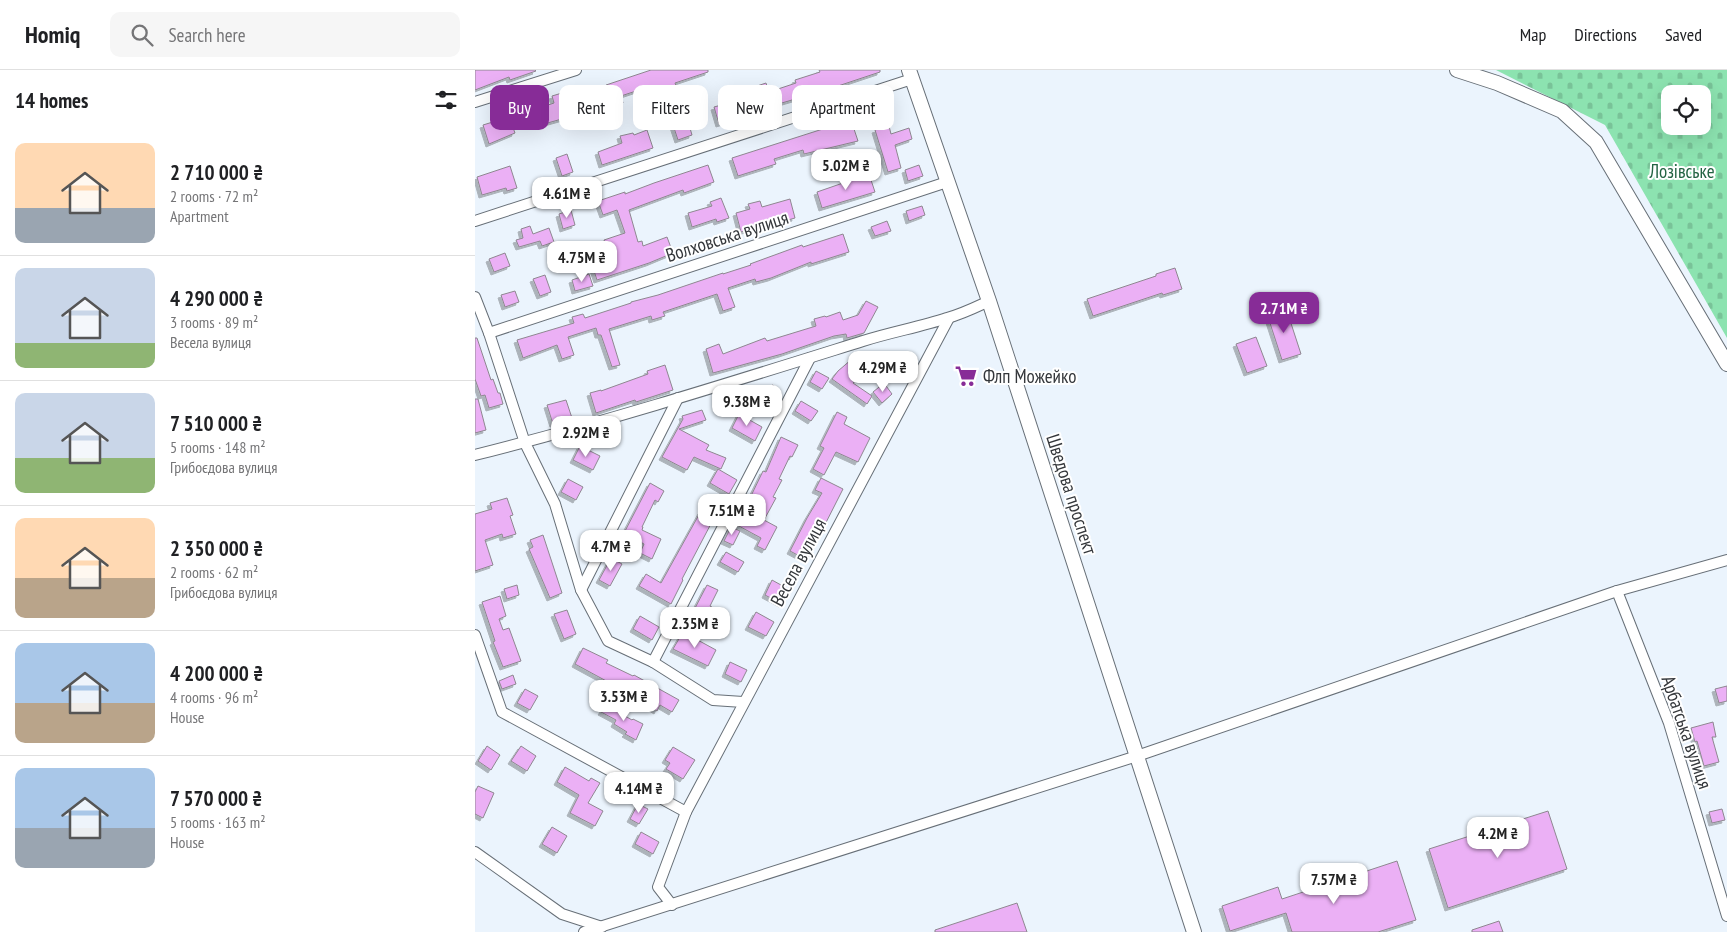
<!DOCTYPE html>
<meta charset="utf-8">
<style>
:root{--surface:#fff;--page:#f6f6f6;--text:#202124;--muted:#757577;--line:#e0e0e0;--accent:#872c97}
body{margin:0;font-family:"PT Sans Narrow",sans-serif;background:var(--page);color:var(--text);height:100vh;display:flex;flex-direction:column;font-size:19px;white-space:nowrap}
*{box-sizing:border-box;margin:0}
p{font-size:16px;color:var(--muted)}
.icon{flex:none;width:28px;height:28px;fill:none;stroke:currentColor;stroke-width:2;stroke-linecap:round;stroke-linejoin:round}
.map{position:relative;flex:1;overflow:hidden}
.panel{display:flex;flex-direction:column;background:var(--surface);width:475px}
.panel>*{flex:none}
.hud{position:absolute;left:15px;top:15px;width:475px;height:45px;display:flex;gap:10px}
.controls{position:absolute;left:1186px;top:15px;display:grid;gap:10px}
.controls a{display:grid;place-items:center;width:50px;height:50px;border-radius:10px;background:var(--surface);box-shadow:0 5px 20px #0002;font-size:25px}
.price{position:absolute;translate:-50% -42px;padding:0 11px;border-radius:10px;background:#fff;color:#222;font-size:16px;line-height:32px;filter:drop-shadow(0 1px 2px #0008)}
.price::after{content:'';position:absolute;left:50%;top:30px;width:15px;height:11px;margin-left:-8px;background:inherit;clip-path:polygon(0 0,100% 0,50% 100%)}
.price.on{background:var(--accent);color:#fff}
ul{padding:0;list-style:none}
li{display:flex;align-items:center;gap:15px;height:125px;padding:0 15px}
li+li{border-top:1px solid var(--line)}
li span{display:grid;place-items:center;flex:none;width:140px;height:100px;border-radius:10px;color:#555}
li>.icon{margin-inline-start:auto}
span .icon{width:60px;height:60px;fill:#fffc;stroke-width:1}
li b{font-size:21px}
h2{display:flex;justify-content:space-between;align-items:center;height:60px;padding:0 15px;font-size:21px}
.pill{padding:0 18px;border-radius:10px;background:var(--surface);box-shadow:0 5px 20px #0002;font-size:18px;line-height:45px}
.pill.on{background:var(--accent);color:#fff}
header{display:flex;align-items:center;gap:30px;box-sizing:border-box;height:70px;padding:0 25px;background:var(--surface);border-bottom:1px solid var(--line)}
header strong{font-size:24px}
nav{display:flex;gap:28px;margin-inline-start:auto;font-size:18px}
.search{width:350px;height:45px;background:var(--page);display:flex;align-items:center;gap:12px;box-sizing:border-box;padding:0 18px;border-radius:10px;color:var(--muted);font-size:19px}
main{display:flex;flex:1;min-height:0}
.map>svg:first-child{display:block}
.cemetery{fill:url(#cemetery-stones);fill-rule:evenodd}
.building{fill:#ebb0f5;stroke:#8e8790;filter:url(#shadow)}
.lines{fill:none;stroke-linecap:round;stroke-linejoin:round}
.street-casing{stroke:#676f77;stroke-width:12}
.secondary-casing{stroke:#676f77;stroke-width:16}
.street{stroke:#fff;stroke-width:10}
.secondary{stroke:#fff;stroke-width:14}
.labels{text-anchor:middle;stroke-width:4;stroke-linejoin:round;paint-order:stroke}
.park-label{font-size:19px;fill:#226342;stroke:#fff}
.street-label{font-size:19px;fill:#34373b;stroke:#fff}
.poi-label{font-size:19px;fill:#34373b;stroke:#fff;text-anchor:start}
</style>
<header>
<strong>Homiq</strong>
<div class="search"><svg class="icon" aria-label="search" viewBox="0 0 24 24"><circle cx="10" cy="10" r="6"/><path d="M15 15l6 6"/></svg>Search here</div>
<nav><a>Map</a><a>Directions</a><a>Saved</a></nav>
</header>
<main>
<section class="panel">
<h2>14 homes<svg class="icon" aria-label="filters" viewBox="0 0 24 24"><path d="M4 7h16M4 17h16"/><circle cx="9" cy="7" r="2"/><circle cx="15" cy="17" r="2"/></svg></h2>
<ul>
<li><span style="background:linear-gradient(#ffd9b3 65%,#9aa5b1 0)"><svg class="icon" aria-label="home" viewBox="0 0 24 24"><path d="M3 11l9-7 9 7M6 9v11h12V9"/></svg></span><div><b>2 710 000 ₴</b><p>2 rooms · 72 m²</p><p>Apartment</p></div></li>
<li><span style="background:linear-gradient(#c9d6e8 75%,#8fb573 0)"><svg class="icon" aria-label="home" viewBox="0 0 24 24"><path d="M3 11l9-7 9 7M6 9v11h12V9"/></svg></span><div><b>4 290 000 ₴</b><p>3 rooms · 89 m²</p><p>Весела вулиця</p></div></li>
<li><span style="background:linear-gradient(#c9d6e8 65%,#8fb573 0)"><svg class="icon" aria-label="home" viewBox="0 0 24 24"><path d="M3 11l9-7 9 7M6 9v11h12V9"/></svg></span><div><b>7 510 000 ₴</b><p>5 rooms · 148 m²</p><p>Грибоєдова вулиця</p></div></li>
<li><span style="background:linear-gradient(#ffd9b3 60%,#b9a48a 0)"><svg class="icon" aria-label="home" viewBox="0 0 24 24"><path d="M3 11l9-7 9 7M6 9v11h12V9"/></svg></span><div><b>2 350 000 ₴</b><p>2 rooms · 62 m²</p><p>Грибоєдова вулиця</p></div></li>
<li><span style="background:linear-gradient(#a9c7e8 60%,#b9a48a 0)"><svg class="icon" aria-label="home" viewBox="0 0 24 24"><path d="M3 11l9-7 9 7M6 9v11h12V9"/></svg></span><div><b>4 200 000 ₴</b><p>4 rooms · 96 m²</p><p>House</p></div></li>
<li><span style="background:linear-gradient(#a9c7e8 60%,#9aa5b1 0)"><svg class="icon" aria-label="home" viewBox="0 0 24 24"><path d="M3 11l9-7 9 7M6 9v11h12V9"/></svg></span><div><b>7 570 000 ₴</b><p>5 rooms · 163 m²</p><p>House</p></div></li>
</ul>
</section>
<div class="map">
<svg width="1252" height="862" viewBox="0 0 1252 862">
<defs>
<pattern id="cemetery-stones" width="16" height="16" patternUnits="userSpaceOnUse" patternTransform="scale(1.25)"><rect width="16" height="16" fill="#8ce3b0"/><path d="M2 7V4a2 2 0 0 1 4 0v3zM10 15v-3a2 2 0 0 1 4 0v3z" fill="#79c398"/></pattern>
<filter id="shadow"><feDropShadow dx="-3" dy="3" stdDeviation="0" flood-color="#0004"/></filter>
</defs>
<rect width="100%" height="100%" fill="#ebf4fd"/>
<!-- cemetery -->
<path class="cemetery" d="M1021,0H1252V268L1130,55ZM1195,24H1228V56H1195Z"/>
<!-- building -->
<g class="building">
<path d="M0,0H60L61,1L35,10L34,7L0,20Z"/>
<path d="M176,0H233V2L200,13L202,19L176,27L173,17L146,26L148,33L138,36L131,15Z"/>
<path d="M344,0H405V2L351,20L283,40L271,46L244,54L239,37L250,34L281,23L279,17L291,13L294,22L321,13L320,10L345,2Z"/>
<path d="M113,21L119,38L107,41L108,43L69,54L64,38L79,33L77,26L87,23L88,28Z"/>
<path d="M34,47L40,63L14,74L8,55Z"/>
<path d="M212,48L217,65L203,70L197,52Z"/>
<path d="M376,50L383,71L329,84L328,80L299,89L301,94L263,106L257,88Z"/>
<path d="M414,56L416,64L434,58L437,69L420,75L426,98L413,102L400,60Z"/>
<path d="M172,60L178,78L127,95L123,82L147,73L145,66L158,63L159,65Z"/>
<path d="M92,84L98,102L87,106L81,88Z"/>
<path d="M233,95L239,112L209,123L208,120L154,140L163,172L167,171L168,176L192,167L198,183L174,193L122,210L117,195L136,189L129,170L150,163L142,140L128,145L123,131L150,122V124L179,113Z"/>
<path d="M444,95L448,106L433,111L430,100Z"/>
<path d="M35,96L42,118L32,121L31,118L7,125L2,107Z"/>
<path d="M394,104L400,122L347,138L342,122Z"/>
<path d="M246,128L254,148L242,152L241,149L217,157L213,143L237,136L235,132Z"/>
<path d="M315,129L320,148L306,152L305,151L266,162L261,143L275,139L273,134L285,131L287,137Z"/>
<path d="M447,136L450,145L434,151L431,141Z"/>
<path d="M96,140L100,155L88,159L84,144Z"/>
<path d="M412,151L416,161L400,166L396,157Z"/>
<path d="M55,156L58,164L74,158L79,172L67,176L65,171L44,177L41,170L48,168L46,159Z"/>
<path d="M368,164L374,182L336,194V192L296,208L281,212L280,209L253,218L260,237L248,241L242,224L188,242L190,246L177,250L176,246L134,259L145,295L137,297L126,265H123L121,258L93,267L99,285L87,289L82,275L48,288L42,270L99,253L97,247L108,244L110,248L156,233V232L183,225L248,203V204L276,195L275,194L327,175L328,177Z"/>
<path d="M30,183L35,196L19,202L14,189Z"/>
<path d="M700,198L707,219L688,225L687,223L618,246L612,229L681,206V204Z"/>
<path d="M114,204L118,216L100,221L97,210Z"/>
<path d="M70,205L76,222L65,226L58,209Z"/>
<path d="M40,221L44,232L30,237L26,225Z"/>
<path d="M391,231L403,237L389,263L372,268L371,264L359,266L307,284L238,303L231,279L244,274L248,284L290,268L292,271L341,256L339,249L350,246L351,247L365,242L368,250L383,245Z"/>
<path d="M811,238L826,284L807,290L792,244Z"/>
<path d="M781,267L792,296L772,303L761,274Z"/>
<path d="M0,268H2L16,310L18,309L23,323H25L28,334L14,338L10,325L6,326L0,309Z"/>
<path d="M384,283L396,297L378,313L397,326L392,334L357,309L363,301Z"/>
<path d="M190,295L198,320L161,332L160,330L121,343L115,323L126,320V321L173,304L172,301Z"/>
<path d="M341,301L354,308L347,319L335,312Z"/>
<path d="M409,313L417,324L407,333L398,322Z"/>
<path d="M298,315L303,327L275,335L276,339L269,341L255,334L261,321L269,319L271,324Z"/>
<path d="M0,329H3L11,360L0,363Z"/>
<path d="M91,330L97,348L78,354L72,335Z"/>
<path d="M326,331L343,341L336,351L320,341Z"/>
<path d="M227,340L231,350L204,359L234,375L231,380L251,388L246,399L219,387L212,400L187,387L208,349L207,346Z"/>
<path d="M362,342L372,347L369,354L395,368L383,392L361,382L349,405L338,399L349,378L345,376Z"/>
<path d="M264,344L287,357L280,371L257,358Z"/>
<path d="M306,367L323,375L317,387L315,386L304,409L307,410L298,427L301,428L289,450L302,457L290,480L282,476L286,468L262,455L288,401L291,402Z"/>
<path d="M105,376L125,386L118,400L98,390Z"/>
<path d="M243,399L262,410L254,424L235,413Z"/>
<path d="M346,408L368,419L332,490L315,481L332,448L347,423L340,420Z"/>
<path d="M93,409L108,417L101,430L86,422Z"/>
<path d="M175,413L189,421L183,432L180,430L167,457H168L167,460L186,469L177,489L165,483L169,474L149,463Z"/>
<path d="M32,428L38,445L35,446L41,464L28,468L27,464L10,470L18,495L0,501V444L17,439L15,433Z"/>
<path d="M226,441L239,448L207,509L208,510L196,534L164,516L171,504L186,513Z"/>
<path d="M256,457L265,461L258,475L249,471Z"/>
<path d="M68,465L87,523L75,528L54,479L58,477L55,470Z"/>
<path d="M251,482L269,492L263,502L245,492Z"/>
<path d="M136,488L147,494L135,516L124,510Z"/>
<path d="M297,510L315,520L307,534L290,525Z"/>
<path d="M42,515L44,525L32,529L29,519Z"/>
<path d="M232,515L243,520L235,536L240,539L234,550L218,542Z"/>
<path d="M25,526L31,546L24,549L28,560L34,558L46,591L28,597L18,572L20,571L7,532Z"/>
<path d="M92,540L101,564L89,569L79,544Z"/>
<path d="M281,542L299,552L291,566L273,557Z"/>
<path d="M165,546L184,557L177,570L158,559Z"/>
<path d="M208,562L241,580L233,596L198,579Z"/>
<path d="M108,578L133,590L131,593L158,606L159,605L204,630L197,642L185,635L182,641L171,634L173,631L147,617L141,629L130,624L135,613L100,594Z"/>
<path d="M255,592L272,600L266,612L250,604Z"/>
<path d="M38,605L41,614L27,619L24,611Z"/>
<path d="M1252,616V631L1244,633L1240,619Z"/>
<path d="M50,619L63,626L55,640L42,633Z"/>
<path d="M131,635L157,650L158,649L168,654L161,670L150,664L152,662L139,654L141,650L126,642Z"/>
<path d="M1238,652L1241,667H1237L1244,692L1229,696L1222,671L1220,672L1216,658Z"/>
<path d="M12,676L25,685L16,700L3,691Z"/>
<path d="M46,676L61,686L52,701L36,691Z"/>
<path d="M198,677L220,690L208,709L191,699L195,693L190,690Z"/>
<path d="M90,697L114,711L116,708L125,713L113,733L128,741L120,756L95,743L104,725L82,712Z"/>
<path d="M3,716L19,723L8,748L0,744V722Z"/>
<path d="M163,734L173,739L164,754L155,749Z"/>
<path d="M1247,739L1250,750L1237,753L1234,742Z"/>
<path d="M1073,741L1092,799L973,838L954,779Z"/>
<path d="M77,757L92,766L82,783L67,774Z"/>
<path d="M166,762L184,772L178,784L160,774Z"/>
<path d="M922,791L941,850L903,862H817L811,843L755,861L747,836L803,817L807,829Z"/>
<path d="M542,833L552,862H460V860Z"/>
<path d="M1024,851L1028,862H997V860Z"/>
</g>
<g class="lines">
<!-- street casing -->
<g class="street-casing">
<g id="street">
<path d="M0,32L101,0"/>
<path d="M0,151L437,9"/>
<path d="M0,227L14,263L50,373L80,434L106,520L133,571L178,592L238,630L268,632"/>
<path d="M14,263L472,112"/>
<path d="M0,385C131,352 260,311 388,271C416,262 445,257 472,248C487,244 501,237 514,231"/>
<path d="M106,520L203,328"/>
<path d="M1142,521L1194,653L1252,846"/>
<path d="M0,565L27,642L211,742"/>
<path d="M178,592L335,288"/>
<path d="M0,782L87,844L127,857"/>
<path d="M197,835L183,817L211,742L474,248"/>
<path d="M109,862L662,686L1142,521L1252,490"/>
</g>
</g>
<!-- secondary casing -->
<g class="secondary-casing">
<g id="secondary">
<path d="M434,0L514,231L719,862"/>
<path d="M982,0L1022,13L1087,41L1121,72L1252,294"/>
</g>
</g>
<!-- street -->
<use href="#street" class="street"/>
<!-- secondary -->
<use href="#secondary" class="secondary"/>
</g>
<!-- icons -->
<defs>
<g id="supermarket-bare" transform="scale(1.725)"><path d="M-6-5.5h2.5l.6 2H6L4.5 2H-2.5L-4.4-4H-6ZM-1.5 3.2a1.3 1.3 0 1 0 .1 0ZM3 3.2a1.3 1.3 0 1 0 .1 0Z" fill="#872c97" stroke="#fff" stroke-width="2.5" paint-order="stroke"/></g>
</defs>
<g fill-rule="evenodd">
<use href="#supermarket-bare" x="491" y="306"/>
</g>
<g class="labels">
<!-- park labels -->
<g class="park-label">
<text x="1207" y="108">Лозівське</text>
</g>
<!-- street labels -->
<g class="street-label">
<text transform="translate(252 166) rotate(-18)" y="7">Волховська вулиця</text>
<text transform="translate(597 424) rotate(72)" y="7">Шведова проспект</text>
<text transform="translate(323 492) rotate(-62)" y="7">Весела вулиця</text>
<text transform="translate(1212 662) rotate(71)" y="7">Арбатська вулиця</text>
</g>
<!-- poi labels -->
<g class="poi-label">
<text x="508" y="313">Флп Можейко</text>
</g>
</g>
</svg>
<div class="controls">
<a><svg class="icon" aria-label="locate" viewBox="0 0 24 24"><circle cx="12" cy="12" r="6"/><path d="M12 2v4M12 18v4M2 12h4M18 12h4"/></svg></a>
</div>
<b class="price" style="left:371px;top:121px">5.02M ₴</b>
<b class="price" style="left:92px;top:149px">4.61M ₴</b>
<b class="price" style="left:107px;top:213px">4.75M ₴</b>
<b class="price on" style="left:809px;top:264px">2.71M ₴</b>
<b class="price" style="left:408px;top:323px">4.29M ₴</b>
<b class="price" style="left:272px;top:357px">9.38M ₴</b>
<b class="price" style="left:111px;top:388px">2.92M ₴</b>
<b class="price" style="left:257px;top:466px">7.51M ₴</b>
<b class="price" style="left:136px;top:502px">4.7M ₴</b>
<b class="price" style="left:220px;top:579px">2.35M ₴</b>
<b class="price" style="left:149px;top:652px">3.53M ₴</b>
<b class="price" style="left:164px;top:744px">4.14M ₴</b>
<b class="price" style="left:1023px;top:789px">4.2M ₴</b>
<b class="price" style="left:859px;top:835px">7.57M ₴</b>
<div class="hud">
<a class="pill on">Buy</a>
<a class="pill">Rent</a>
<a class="pill">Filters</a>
<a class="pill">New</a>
<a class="pill">Apartment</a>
</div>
</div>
</main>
